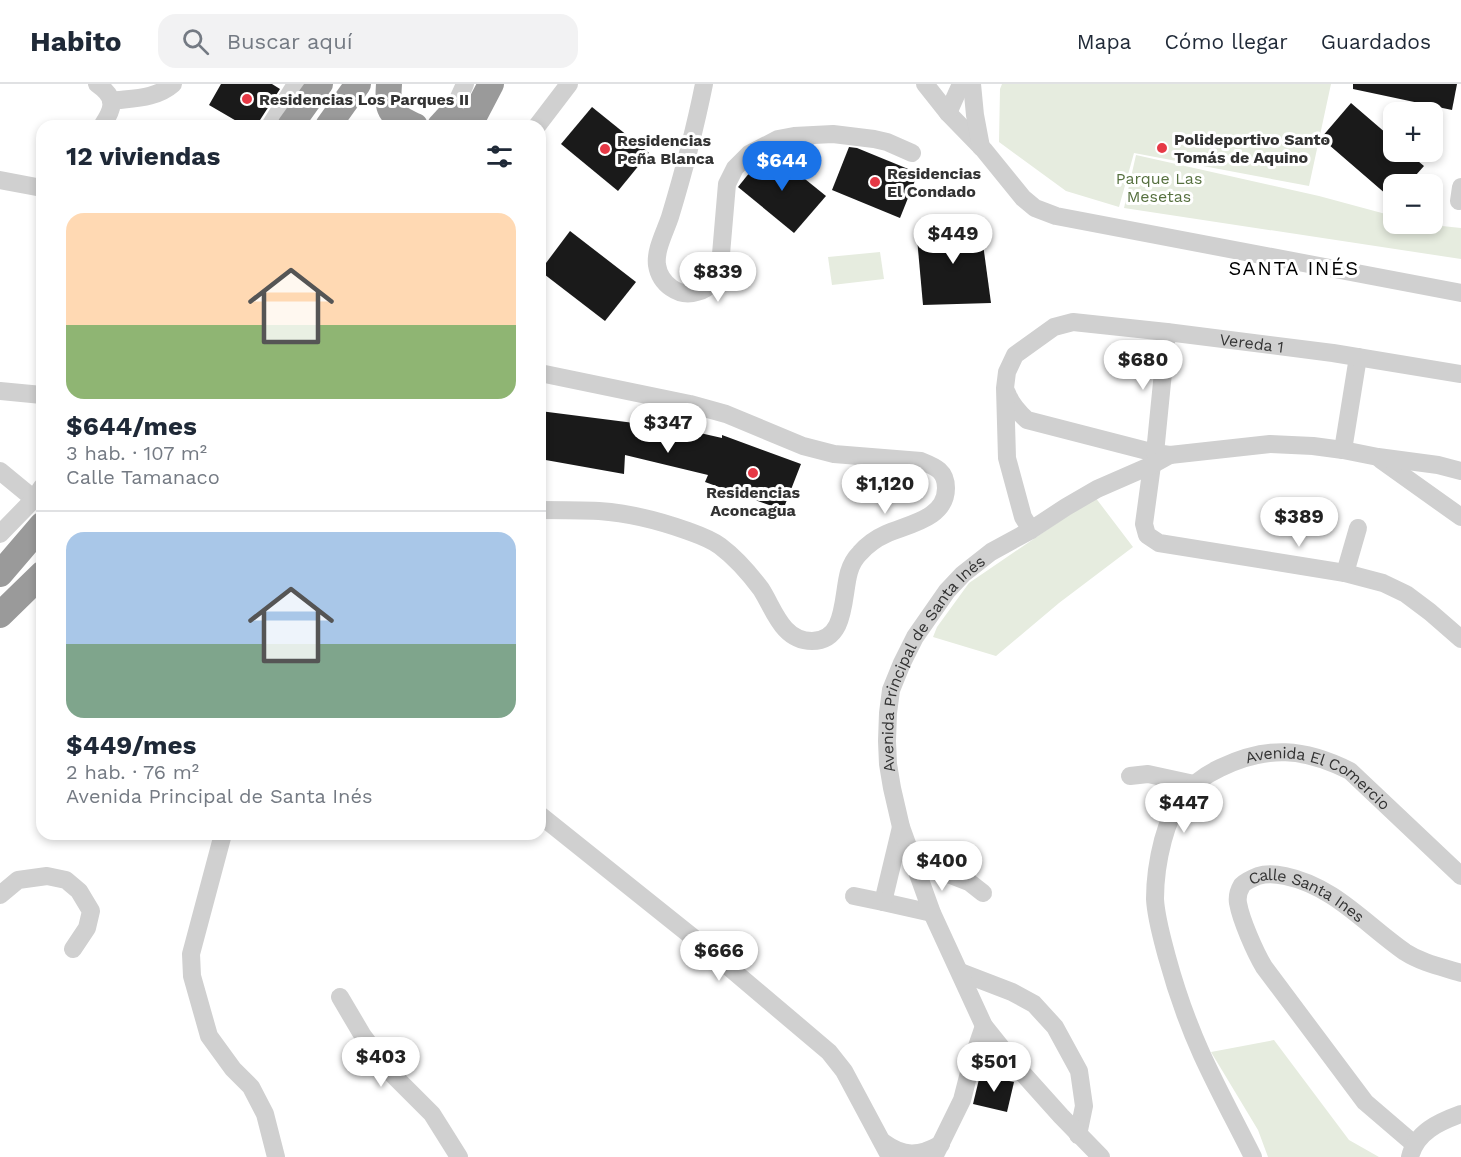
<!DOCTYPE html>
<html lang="es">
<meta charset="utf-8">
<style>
:root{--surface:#fff;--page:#f2f2f3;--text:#1f2937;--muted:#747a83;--line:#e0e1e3;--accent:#1a73e8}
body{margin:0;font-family:"Work Sans",sans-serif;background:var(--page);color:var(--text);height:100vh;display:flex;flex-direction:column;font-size:22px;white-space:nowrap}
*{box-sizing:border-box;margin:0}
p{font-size:20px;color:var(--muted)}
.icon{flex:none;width:33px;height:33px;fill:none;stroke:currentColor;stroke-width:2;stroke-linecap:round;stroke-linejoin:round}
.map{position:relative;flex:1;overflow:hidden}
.sheet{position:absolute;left:36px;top:36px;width:510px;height:720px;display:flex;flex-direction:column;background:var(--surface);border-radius:18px;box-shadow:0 3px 9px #0003}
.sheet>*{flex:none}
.controls{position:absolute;left:1383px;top:18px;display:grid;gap:12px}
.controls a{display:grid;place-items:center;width:60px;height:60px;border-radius:12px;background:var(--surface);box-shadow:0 3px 9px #0003;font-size:30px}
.price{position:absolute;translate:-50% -51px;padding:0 14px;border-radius:21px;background:#fff;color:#222;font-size:20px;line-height:39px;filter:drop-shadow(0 2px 3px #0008)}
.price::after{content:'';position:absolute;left:50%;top:36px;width:18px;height:14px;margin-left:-9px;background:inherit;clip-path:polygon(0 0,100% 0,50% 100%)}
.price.active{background:var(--accent);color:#fff}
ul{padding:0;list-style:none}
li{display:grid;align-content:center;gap:12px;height:318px;padding:0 30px}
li+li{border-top:2px solid var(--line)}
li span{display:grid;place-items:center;height:186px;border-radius:18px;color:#555}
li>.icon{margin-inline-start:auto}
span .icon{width:108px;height:108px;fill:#fffc;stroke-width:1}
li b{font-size:26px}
h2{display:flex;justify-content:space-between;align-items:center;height:72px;padding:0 30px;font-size:26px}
header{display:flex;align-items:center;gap:36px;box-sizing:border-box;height:84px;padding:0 30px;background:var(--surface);border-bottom:2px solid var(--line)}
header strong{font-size:28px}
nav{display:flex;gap:33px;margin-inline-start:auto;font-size:21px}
.search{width:420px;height:54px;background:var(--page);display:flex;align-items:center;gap:15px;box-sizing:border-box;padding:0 21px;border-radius:18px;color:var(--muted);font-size:22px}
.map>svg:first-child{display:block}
.green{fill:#e6ecdf}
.building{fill:#1a1a1a}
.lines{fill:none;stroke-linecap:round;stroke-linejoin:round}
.minor{stroke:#d0d0d0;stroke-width:18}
.highway{stroke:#9a9a9a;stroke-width:26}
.poi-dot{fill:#e63946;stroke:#fff;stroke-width:2}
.labels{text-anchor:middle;stroke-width:6;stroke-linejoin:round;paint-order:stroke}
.poi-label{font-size:16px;font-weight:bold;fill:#333;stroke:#fff;text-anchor:start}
.park-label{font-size:16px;fill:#56703f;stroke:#fff}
.street-label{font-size:16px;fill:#333;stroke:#fff}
.quarter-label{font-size:20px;letter-spacing:1.5px;fill:#000;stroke:#fff}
</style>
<header>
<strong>Habito</strong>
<div class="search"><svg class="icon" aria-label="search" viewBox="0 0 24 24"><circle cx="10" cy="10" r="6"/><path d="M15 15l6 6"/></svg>Buscar aquí</div>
<nav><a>Mapa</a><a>Cómo llegar</a><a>Guardados</a></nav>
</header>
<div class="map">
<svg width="1461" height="1073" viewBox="0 0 1461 1073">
<rect width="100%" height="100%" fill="#fff"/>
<!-- green -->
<g class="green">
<path d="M1002,0H1331L1309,102L1134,69L1119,123L1066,107L999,58L1000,5Z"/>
<path d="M1136,71L1319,112L1393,132L1394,140H1423L1461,144V175L1124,124Z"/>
<path d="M880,168L884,195L832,201L828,173Z"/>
<path d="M1095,413L1133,463L1059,519L996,572L933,553L937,543L969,499Z"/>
<path d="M1274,956L1349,1056L1379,1073H1268L1258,1046L1211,968Z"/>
</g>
<!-- building -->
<g class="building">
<path d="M221,0H272L280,5L260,36L259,42H245L209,21Z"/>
<path d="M1353,0H1457L1452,26L1353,5Z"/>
<path d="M1351,19L1394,56V68H1407L1424,82L1408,100H1394V117L1321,54Z"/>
<path d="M592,23L649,69L618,107L561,60Z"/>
<path d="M849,63L857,64L918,89L900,134L832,106Z"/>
<path d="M774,70L826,112L794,149L738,103L758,78Z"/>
<path d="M980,138L991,219L923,221L916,143Z"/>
<path d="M570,147L636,198L605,237L540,187Z"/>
<path d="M540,327L642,340L643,336L722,354V351L801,380L783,426L705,398L708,391L625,371L624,390L540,375Z"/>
<path d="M980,991L1014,998L1007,1028L973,1020Z"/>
</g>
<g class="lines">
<!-- minor -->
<g class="minor">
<path d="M97,0C117,14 114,24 102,42"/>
<path d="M704,0C695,45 683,90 670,133C665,148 655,166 657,181C660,200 679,214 697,208C711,205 715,194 720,182L727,100L735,84L749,70L778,55L794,52L833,50L874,55L887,58L912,69"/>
<path d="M925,0L948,29L984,66L1023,114L1035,124L1056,132L1461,209"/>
<path d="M972,0L975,31L981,63"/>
<path d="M111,17C133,14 156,15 173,0"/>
<path d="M948,29L961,0"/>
<path d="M447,40L465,0"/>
<path d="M270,42L296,0"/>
<path d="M537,42L569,0"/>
<path d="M0,96L42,104"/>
<path d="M1459,117L1461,103"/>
<path d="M540,289L690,320L726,330L803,362L834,370L921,377C936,383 946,387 946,404C946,435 908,440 886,450C877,454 867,461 860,469C855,474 851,481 849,488C842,512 847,557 812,557C782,557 774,525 761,505C749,489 736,474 720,462C711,455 699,451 688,447C660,437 629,429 599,427C579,426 560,426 540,426"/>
<path d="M0,307L42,311"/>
<path d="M1007,309C1011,320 1018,328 1027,336L1155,369L1170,371"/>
<path d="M1343,366L1358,273"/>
<path d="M1155,369L1167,248"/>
<path d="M1381,376L1461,433"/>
<path d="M1152,381L1144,440L1147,451L1159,459L1345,489L1383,499L1406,510L1430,528L1461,555"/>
<path d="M0,387L34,415"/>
<path id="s1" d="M1031,446L1023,433L1007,374L1005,304L1007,288L1015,271L1054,243L1073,238L1167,248L1333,269L1461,290"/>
<path d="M0,450L34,415L42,403"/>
<path d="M1345,489L1358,444"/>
<path d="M1130,692L1148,690L1194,700"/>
<path d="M540,731L705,863L829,968L844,987L890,1073"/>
<path d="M901,743L883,818L932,829"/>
<path d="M223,750L191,870L192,892L209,952L233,985L251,1003L265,1030L276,1073"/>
<path d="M915,781L951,791L969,798L983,809"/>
<path d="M0,811L18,796L47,792L66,796L79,807L91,827L87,844L73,865"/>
<path d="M854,812L883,818"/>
<path d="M960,888L1012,908L1034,920L1055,943L1079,987L1084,1022L1078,1051"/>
<path d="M340,913L363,952L391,989L432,1030L459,1073"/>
<path d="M883,1058C904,1073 918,1073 941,1060"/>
<path id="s2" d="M1414,1060L1365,1018L1264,883C1255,868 1241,836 1238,819C1237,813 1239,806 1242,801C1246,797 1253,794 1258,792C1267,789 1276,790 1285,792C1334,802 1366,841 1405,868C1422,879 1442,883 1461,889"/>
<path d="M934,1073L962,1016L972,977L984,942"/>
<path id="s3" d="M1101,1073L1061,1032L1017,983L984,942L932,829L901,743L892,704L888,680L887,657L888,629L891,606L902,579L915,553L947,507L963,490L991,468L1031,446L1066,423L1097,405L1152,381L1170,371L1270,360L1313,362L1343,366L1378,373L1438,381L1461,387"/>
<path id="s4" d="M1253,1073C1236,1039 1218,1006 1202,971C1188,940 1176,906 1167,873C1162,854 1156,834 1155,815C1155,795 1158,775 1163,756C1172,722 1188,699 1220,684C1268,661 1304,664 1350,687L1461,792"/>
<path d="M1410,1073C1416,1048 1439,1038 1461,1030"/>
</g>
<!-- highway -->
<g class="highway">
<path d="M389,0C387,30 389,29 415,42"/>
<path d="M290,42L320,0"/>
<path d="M328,42L358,0"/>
<path d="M440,42L451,30"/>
<path d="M469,42L491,0"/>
<path d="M0,490L42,441"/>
<path d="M0,531L42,490"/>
</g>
</g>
<!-- markers -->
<g class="poi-dot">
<circle cx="247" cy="15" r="6"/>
<circle cx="1162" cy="64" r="6"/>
<circle cx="605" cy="65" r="6"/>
<circle cx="875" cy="98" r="6"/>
<circle cx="753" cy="389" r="6"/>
</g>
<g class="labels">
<!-- poi labels -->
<g class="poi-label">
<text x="259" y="21">Residencias Los Parques II</text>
<text x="1174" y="61">Polideportivo Santo<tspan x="1174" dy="18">Tomás de Aquino</tspan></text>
<text x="617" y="62">Residencias<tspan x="617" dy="18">Peña Blanca</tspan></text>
<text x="887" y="95">Residencias<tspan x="887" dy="18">El Condado</tspan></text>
<text x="753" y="414" text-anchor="middle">Residencias<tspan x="753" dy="18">Aconcagua</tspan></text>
</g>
<!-- park labels -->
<g class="park-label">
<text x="1159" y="100">Parque Las<tspan x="1159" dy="18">Mesetas</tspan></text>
</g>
<!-- street labels -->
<g class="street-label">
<text dy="6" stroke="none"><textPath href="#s1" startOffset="429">Vereda 1</textPath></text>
<text dy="6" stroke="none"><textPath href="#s3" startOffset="570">Avenida Principal de Santa Inés</textPath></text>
<text dy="6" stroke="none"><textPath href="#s4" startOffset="540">Avenida El Comercio</textPath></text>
<text dy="6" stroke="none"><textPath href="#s2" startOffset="393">Calle Santa Ines</textPath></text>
</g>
<!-- quarter labels -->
<g class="quarter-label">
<text x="1294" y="191">SANTA INÉS</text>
</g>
</g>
</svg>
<div class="controls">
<a>+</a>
<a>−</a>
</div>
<b class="price active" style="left:782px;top:108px">$644</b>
<b class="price" style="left:953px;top:181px">$449</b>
<b class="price" style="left:718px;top:219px">$839</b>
<b class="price" style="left:1143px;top:307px">$680</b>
<b class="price" style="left:668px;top:370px">$347</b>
<b class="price" style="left:885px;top:431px">$1,120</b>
<b class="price" style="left:1299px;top:464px">$389</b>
<b class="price" style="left:1184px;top:750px">$447</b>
<b class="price" style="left:942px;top:808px">$400</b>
<b class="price" style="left:719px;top:898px">$666</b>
<b class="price" style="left:381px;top:1004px">$403</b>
<b class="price" style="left:994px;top:1009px">$501</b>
<section class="sheet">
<h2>12 viviendas<svg class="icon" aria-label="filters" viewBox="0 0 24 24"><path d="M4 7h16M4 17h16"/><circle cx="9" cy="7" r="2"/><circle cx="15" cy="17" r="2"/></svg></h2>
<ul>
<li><span style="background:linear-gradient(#ffd9b3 60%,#8fb573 0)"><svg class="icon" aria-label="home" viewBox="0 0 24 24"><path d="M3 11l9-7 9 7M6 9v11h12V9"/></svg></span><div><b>$644/mes</b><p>3 hab. · 107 m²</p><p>Calle Tamanaco</p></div></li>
<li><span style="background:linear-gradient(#a9c7e8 60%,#7fa58c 0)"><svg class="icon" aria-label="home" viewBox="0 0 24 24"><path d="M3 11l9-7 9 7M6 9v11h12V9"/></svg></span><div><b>$449/mes</b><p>2 hab. · 76 m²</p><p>Avenida Principal de Santa Inés</p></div></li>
</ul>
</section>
</div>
